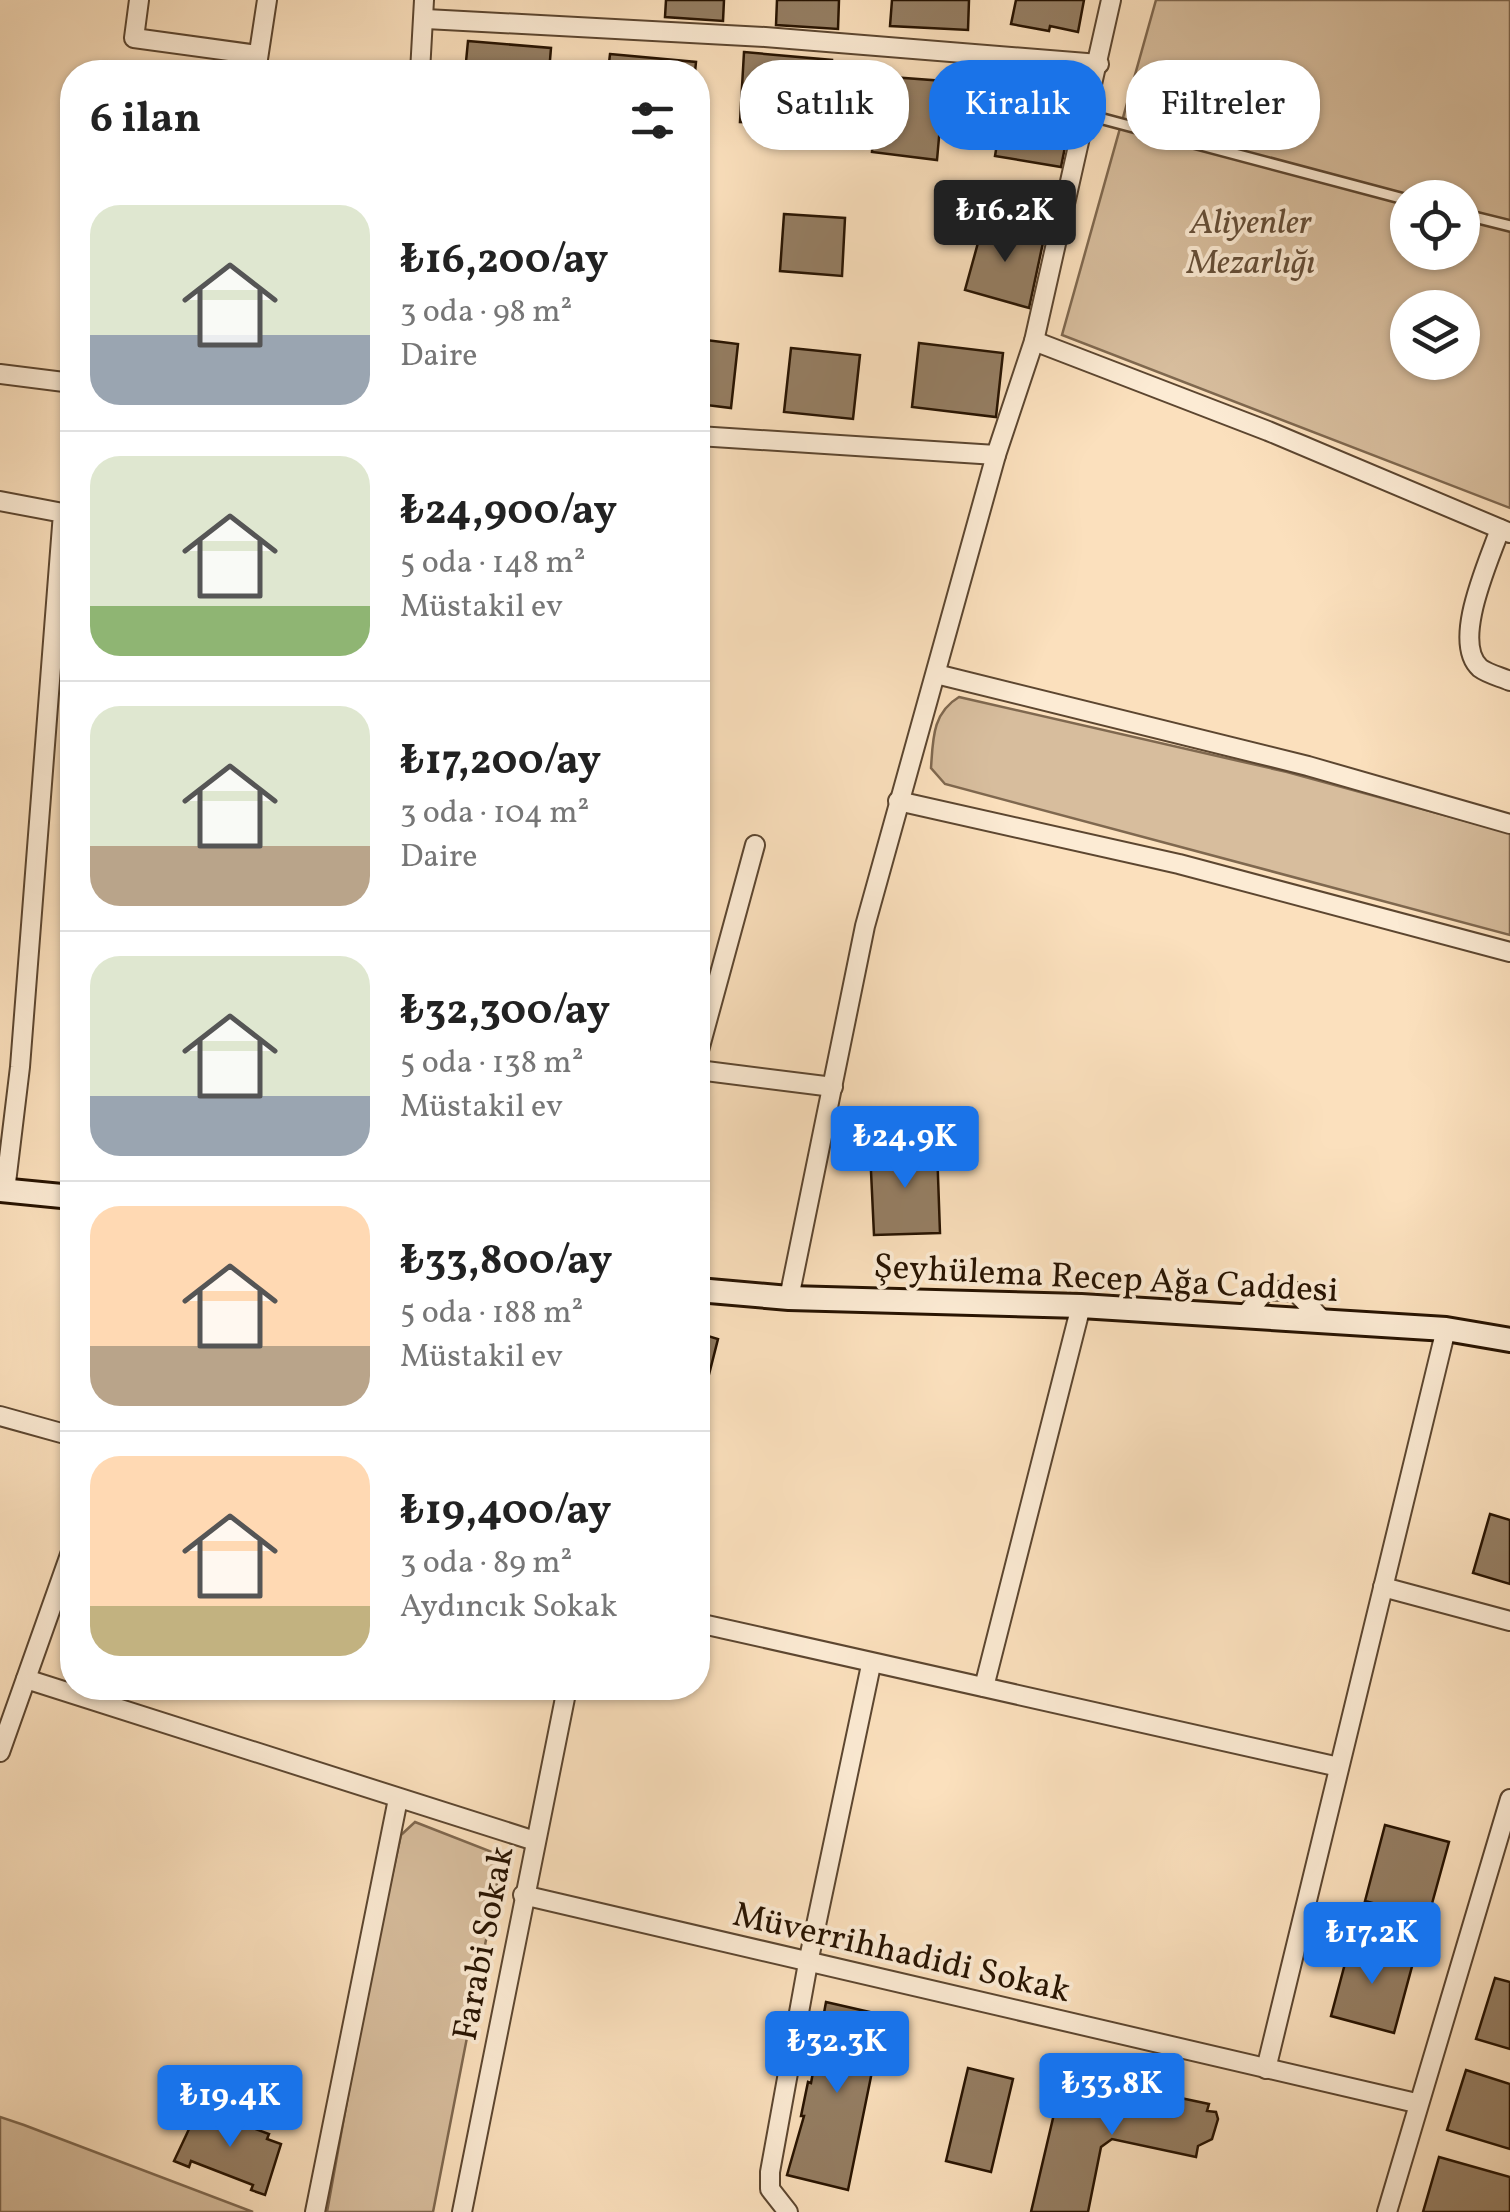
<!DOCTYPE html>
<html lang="tr">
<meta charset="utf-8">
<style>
:root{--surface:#fff;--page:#f2f2f2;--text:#222;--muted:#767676;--line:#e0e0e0;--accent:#1a73e8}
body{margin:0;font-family:Vollkorn,serif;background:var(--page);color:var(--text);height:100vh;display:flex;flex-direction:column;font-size:38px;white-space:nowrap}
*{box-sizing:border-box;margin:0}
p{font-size:32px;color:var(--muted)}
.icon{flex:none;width:55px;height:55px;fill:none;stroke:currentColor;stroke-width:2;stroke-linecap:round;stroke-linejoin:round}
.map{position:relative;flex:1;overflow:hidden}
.details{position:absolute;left:60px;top:60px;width:650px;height:1640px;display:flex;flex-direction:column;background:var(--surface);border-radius:40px;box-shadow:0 2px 8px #0004}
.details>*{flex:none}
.guide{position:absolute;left:740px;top:60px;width:620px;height:90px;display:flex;gap:20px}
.fabs{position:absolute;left:1390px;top:180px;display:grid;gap:20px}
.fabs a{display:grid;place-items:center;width:90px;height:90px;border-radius:50%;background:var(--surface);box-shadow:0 2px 8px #0004;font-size:50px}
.price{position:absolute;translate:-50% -85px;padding:0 22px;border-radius:10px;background:var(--accent);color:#fff;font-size:32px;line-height:65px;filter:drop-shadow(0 2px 5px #0008)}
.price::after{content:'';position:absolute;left:50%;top:60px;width:30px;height:22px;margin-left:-15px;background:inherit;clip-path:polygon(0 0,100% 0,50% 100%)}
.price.on{background:#222;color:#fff}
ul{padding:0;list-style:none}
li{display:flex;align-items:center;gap:30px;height:250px;padding:0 30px}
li+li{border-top:2px solid var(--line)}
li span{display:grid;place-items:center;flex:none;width:280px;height:200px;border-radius:30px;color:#555}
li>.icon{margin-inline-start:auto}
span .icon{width:120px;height:120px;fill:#fffc;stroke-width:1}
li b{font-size:42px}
h2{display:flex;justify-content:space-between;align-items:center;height:120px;padding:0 30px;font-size:42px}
.chip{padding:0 35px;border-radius:40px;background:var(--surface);box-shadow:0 2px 8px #0004;font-size:35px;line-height:90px}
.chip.on{background:var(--accent);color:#fff}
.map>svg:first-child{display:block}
.green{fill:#d7bd9d;stroke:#7f684f;stroke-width:2.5;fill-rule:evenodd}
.building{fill:#957e63;stroke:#271301;stroke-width:2.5}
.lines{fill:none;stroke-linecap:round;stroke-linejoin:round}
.lane-casing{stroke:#5c4630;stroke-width:14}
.street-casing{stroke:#5c4630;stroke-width:22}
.secondary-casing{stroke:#271301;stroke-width:28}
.lane{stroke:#fcebd4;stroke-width:9}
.street{stroke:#fcebd4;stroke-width:18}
.secondary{stroke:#fcebd4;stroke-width:22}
.labels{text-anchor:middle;stroke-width:8;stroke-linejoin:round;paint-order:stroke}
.park-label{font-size:35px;font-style:italic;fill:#654e38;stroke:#fcebd4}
.street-label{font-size:35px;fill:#271301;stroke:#fcebd4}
</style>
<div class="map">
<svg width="1510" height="2212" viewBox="0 0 1510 2212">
<rect width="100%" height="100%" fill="#fbe0bd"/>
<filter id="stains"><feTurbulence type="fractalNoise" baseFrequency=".002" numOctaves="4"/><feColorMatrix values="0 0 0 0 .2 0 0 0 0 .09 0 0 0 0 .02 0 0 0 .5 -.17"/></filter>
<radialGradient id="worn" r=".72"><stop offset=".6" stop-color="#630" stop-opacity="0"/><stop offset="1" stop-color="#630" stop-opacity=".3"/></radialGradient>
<!-- green -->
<g class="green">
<path d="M1156,0H1510V508L1062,335ZM1408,198H1462V252H1408ZM1408,308H1462V362H1408Z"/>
<path d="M959,697L1287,772L1510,833V935L945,784L931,768C933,740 932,713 959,697Z"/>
<path d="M415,1822L492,1852L501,1863L433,2212H327L367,1990L401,1835Z"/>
<path d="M0,2117L24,2125L253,2212H0Z"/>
</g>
<!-- building -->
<g class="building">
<path d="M666,0H724L723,21L665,17Z"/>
<path d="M777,0H839L838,29L776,25Z"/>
<path d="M892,0H969L968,30L890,26Z"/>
<path d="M1016,0H1084L1078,32L1050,26L1049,31L1011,24Z"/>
<path d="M468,41L551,48L549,72H465Z"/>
<path d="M744,52L832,60L827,126L740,122Z"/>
<path d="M610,54L696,62L695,72H608Z"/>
<path d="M1009,71L1078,82L1061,167L995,156Z"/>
<path d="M878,76L944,81L937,160L872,152Z"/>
<path d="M784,214L845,218L842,276L780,271Z"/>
<path d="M984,221L1044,238L1029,308L965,290Z"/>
<path d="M698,339L738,344L731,408L698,404Z"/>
<path d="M919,343L1003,353L996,417L912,407Z"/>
<path d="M791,348L860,355L853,419L784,412Z"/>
<path d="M937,1148L940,1233L874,1235L870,1150Z"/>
<path d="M698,1333L718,1339L703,1398H698Z"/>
<path d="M1490,1514L1510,1520V1584L1473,1573Z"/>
<path d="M1385,1825L1449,1842L1428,1918L1365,1901Z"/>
<path d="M1351,1941L1414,1959L1394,2033L1331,2016Z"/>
<path d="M1495,1978L1510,1982V2049L1476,2039Z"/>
<path d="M826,2002L887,2016L881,2042H878L848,2190L787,2175L804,2116H801L808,2082L811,2083Z"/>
<path d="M968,2068L1013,2079L991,2172L946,2161Z"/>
<path d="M1466,2070L1510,2084V2149L1447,2130Z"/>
<path d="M1105,2082L1209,2104L1207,2111L1216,2112L1218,2119L1212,2139L1198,2146L1196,2157L1112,2139L1101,2147L1088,2212H1031L1054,2114L1060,2115L1068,2089H1084L1088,2084L1104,2087Z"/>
<path d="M197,2112L211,2117L212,2113L269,2134L267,2139L281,2144L265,2195L251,2190L253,2185L191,2161L189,2167L174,2161Z"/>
<path d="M1439,2157L1510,2177V2212H1423Z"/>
</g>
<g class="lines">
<!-- lane casing -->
<g class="lane-casing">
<g id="lane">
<path d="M1088,115L1408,200"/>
<path d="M1462,214L1510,226"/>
</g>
</g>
<!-- street casing -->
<g class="street-casing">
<g id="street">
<path d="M139,0L134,38L258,55"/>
<path d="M426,19L765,37L1099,64"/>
<path d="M256,72L267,0"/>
<path d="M420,72L424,0"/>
<path d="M1034,341L1268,431L1510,533"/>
<path d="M0,374L72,383"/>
<path d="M698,436L996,455"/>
<path d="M0,501L63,513L20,1067L5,1191"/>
<path d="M1500,529C1489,561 1451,642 1480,668C1488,674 1501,677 1510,681"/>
<path d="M936,674L1308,766L1510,824"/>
<path d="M898,801L1179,864L1510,952"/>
<path d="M698,1054L755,845"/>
<path d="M698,1070L833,1087"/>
<path d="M789,1298L865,926L996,455L1034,341L1111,0"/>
<path d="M1243,1318L1266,1290L1296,1292L1324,1322"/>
<path d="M0,1416L72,1436"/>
<path d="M1383,1587L1510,1621"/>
<path d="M698,1623L1339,1767"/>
<path d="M26,1679L535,1841"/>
<path d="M984,1687L1081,1306"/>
<path d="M0,1752L72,1549"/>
<path d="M523,1895L1416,2103"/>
<path d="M1266,2069L1446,1329"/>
<path d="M315,2212L398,1799"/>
<path d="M462,2212L567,1688"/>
<path d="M788,2212L770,2189V2172L808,1963L871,1665"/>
<path d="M1387,2212L1510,1799"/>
</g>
</g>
<!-- secondary casing -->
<g class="secondary-casing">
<g id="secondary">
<path d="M0,1190L72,1197"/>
<path d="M698,1290L789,1298L1081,1306L1446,1329L1510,1340"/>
</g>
</g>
<!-- lane -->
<use href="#lane" class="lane"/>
<!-- street -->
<use href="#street" class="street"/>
<!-- secondary -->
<use href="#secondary" class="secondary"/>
</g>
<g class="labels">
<!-- park labels -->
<g class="park-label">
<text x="1251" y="233">Aliyenler<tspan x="1251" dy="40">Mezarlığı</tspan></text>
</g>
<!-- street labels -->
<g class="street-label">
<text transform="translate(1106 1277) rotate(3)" y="12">Şeyhülema Recep Ağa Caddesi</text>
<text transform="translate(482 1943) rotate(-79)" y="12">Farabi Sokak</text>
<text transform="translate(902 1951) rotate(13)" y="12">Müverrihhadidi Sokak</text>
</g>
</g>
<rect width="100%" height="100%" filter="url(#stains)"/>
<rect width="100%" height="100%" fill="url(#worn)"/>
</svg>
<div class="fabs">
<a><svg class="icon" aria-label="locate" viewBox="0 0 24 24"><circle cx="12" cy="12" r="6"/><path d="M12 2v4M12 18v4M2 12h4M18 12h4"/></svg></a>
<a><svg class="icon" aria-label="layers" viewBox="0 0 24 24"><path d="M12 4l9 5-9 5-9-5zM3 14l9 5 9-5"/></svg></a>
</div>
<b class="price on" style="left:1005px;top:265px">₺16.2K</b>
<b class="price" style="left:905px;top:1191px">₺24.9K</b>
<b class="price" style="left:1372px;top:1987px">₺17.2K</b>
<b class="price" style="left:837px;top:2096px">₺32.3K</b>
<b class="price" style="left:1112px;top:2138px">₺33.8K</b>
<b class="price" style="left:230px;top:2150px">₺19.4K</b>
<div class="guide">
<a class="chip">Satılık</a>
<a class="chip on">Kiralık</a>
<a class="chip">Filtreler</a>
</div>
<section class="details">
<h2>6 ilan<svg class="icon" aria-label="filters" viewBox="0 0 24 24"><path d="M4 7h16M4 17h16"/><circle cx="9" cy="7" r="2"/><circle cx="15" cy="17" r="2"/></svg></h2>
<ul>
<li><span style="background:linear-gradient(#dfe7d0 65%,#9aa5b1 0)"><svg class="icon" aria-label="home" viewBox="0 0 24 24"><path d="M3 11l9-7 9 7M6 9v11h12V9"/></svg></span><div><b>₺16,200/ay</b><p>3 oda · 98 m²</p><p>Daire</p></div></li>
<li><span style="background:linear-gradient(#dfe7d0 75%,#8fb573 0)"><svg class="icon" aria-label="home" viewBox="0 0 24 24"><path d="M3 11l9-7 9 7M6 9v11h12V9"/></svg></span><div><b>₺24,900/ay</b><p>5 oda · 148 m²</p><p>Müstakil ev</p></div></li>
<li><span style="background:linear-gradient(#dfe7d0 70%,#b9a48a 0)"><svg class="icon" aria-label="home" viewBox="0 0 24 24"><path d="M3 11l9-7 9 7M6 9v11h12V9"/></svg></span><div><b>₺17,200/ay</b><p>3 oda · 104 m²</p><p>Daire</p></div></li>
<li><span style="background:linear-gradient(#dfe7d0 70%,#9aa5b1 0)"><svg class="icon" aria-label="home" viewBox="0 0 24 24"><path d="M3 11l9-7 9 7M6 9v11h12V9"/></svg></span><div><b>₺32,300/ay</b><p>5 oda · 138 m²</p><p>Müstakil ev</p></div></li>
<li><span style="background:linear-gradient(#ffd9b3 70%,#b9a48a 0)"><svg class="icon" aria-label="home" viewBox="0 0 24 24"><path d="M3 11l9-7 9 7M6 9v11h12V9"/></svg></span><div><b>₺33,800/ay</b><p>5 oda · 188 m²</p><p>Müstakil ev</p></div></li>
<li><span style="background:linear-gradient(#ffd9b3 75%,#c2b280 0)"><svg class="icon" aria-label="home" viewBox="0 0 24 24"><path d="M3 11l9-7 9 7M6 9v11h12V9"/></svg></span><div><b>₺19,400/ay</b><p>3 oda · 89 m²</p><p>Aydıncık Sokak</p></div></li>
</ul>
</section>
</div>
